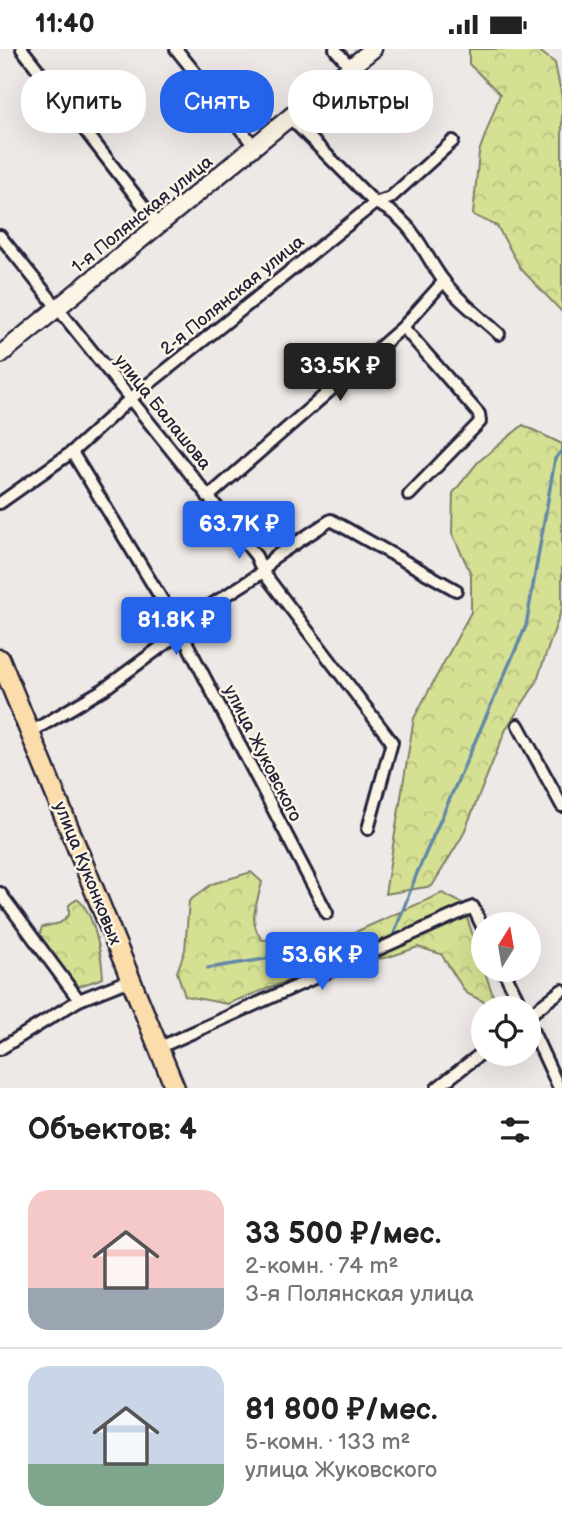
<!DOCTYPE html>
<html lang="ru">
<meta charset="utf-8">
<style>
:root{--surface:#fff;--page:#f2f2f2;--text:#222;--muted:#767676;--line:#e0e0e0;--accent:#2563eb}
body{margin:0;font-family:"Balsamiq Sans",sans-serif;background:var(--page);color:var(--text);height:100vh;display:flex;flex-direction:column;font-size:26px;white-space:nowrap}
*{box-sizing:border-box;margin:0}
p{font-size:23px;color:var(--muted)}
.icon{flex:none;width:38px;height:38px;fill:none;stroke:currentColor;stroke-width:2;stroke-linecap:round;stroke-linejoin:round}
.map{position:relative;height:1039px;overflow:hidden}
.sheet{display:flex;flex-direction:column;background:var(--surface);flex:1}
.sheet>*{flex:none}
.hud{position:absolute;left:21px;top:21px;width:522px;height:63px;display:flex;gap:14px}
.needle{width:46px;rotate:11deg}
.controls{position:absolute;left:471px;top:863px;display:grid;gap:14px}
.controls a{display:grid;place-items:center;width:70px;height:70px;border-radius:50%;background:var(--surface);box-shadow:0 7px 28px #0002;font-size:35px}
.price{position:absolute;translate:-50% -60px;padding:0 16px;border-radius:7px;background:var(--accent);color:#fff;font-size:23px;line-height:46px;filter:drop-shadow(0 2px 4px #0008)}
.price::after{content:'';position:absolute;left:50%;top:42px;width:21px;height:16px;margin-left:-10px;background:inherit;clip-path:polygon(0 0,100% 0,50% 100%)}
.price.selected{background:#222;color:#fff}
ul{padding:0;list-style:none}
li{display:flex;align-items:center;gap:21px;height:175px;padding:0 28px}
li+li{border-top:2px solid var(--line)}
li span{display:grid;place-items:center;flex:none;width:196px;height:140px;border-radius:21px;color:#555}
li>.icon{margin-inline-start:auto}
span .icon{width:84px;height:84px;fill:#fffc;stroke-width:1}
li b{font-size:30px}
h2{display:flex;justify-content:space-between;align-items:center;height:84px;padding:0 28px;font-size:30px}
.pill{padding:0 24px;border-radius:28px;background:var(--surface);box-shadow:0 7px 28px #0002;font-size:24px;line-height:63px}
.pill.selected{background:var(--accent);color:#fff}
.status{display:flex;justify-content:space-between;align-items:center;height:49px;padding:0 35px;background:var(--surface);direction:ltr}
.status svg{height:19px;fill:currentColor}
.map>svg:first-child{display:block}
.forest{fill:url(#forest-crowns);stroke:#7c8167;stroke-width:2}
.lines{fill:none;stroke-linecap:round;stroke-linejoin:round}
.stream{stroke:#6488a8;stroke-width:3.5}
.street-casing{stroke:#22223b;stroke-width:16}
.secondary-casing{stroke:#22223b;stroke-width:21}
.primary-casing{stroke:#22223b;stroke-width:23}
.street{stroke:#fcf5e5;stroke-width:10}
.secondary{stroke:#fcf5e5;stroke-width:16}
.primary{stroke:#fbddab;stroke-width:18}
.labels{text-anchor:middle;stroke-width:5;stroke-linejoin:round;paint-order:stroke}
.street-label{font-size:18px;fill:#22223b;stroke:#fcf5e5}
</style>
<div class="status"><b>11:40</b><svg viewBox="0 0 49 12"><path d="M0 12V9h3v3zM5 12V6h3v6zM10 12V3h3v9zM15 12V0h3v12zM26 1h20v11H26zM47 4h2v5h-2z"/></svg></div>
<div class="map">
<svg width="562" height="1039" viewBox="0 0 562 1039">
<defs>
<pattern id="forest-crowns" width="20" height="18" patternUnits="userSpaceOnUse" patternTransform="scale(1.75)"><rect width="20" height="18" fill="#d5e093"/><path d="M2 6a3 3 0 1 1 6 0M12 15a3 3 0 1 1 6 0" fill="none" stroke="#b7c080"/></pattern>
</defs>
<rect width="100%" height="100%" fill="#eee9e6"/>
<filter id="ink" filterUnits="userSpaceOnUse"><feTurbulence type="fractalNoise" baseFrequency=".0143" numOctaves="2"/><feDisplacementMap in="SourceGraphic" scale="14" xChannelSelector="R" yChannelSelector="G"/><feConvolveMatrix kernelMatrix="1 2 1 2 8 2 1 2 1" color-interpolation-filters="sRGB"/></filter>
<g filter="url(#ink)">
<!-- forest -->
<g class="forest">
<path d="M469,0H537L555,14L562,49V263L521,220L497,177L473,166L479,103L500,45L469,15Z"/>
<path d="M523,376L562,395V559L536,634L506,680L463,786L432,837L385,845L414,669L471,563V525L452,484L453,444L478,413Z"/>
<path d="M251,823L262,833C257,856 247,871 262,891L351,885L442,844L462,854L497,959L466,944L441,905L418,898L389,908L313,922L227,955L185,947L177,923L185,901L189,852L212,835Z"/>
<path d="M77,850C94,861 102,909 103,929L77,938L39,888L42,878L60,874L69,866V856Z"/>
</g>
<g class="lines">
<!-- stream -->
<path class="stream" d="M208,919L392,890L417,824L526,577L555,410L562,401"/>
<!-- street casing -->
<g class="street-casing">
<g id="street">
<path d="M22,0L159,177"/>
<path d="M176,0L255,98"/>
<path d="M335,0L351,19"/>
<path d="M290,69L375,154C413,170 421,201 443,231C457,251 481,268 499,285"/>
<path d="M0,187L256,507L263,523L392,693L368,780"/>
<path d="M403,278L479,365L480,373L409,446"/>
<path d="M72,403L178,577L327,864"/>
<path d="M208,448L403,278L444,232"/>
<path d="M0,454L72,403L130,350L375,154L390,149L453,92"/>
<path d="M518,676L562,757"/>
<path d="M31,683L104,640L169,592L178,577L263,523L273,509L331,471L456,541"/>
<path d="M0,844L79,951"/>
<path d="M503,920L522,959"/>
<path d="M528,967L562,941"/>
<path d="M528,972L559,1039"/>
<path d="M158,999L473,858L483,879"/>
<path d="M0,1000L79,951L122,934"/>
<path d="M437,1039L483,1003"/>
</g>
</g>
<!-- secondary casing -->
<g class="secondary-casing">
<path id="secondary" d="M0,306L373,0"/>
</g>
<!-- primary casing -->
<g class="primary-casing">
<path id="primary" d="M0,610L175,1039"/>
</g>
<!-- street -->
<use href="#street" class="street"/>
<!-- secondary -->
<use href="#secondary" class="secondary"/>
<!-- primary -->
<use href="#primary" class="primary"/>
</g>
</g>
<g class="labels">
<!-- street labels -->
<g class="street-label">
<text transform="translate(142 165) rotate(-39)" y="6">1-я Полянская улица</text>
<text transform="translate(232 246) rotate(-39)" y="6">2-я Полянская улица</text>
<text transform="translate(163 363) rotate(51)" y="6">улица Балашова</text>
<text transform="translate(263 704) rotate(63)" y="6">улица Жуковского</text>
<text transform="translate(88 824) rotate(68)" y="6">улица Куконковых</text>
</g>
</g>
</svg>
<div class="controls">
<a><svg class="needle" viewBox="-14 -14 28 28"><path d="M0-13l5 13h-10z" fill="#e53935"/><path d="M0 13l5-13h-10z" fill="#767676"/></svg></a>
<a><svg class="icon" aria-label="locate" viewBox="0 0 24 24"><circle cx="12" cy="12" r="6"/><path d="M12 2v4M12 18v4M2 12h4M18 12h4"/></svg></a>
</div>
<b class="price selected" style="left:340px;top:354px">33.5K ₽</b>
<b class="price" style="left:239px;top:512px">63.7K ₽</b>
<b class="price" style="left:176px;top:608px">81.8K ₽</b>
<b class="price" style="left:322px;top:943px">53.6K ₽</b>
<div class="hud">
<a class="pill">Купить</a>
<a class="pill selected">Снять</a>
<a class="pill">Фильтры</a>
</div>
</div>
<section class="sheet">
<h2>Объектов: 4<svg class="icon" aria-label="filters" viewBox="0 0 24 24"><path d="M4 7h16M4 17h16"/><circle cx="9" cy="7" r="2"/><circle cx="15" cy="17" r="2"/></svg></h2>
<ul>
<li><span style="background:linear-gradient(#f6c9c9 70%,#9aa5b1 0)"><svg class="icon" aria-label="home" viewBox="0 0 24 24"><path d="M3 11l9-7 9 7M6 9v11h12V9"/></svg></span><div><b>33 500 ₽/мес.</b><p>2-комн. · 74 m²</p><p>3-я Полянская улица</p></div></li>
<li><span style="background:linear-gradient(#c9d6e8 70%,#7fa58c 0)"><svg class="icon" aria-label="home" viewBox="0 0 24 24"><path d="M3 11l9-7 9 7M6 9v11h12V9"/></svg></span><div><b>81 800 ₽/мес.</b><p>5-комн. · 133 m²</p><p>улица Жуковского</p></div></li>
</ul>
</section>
